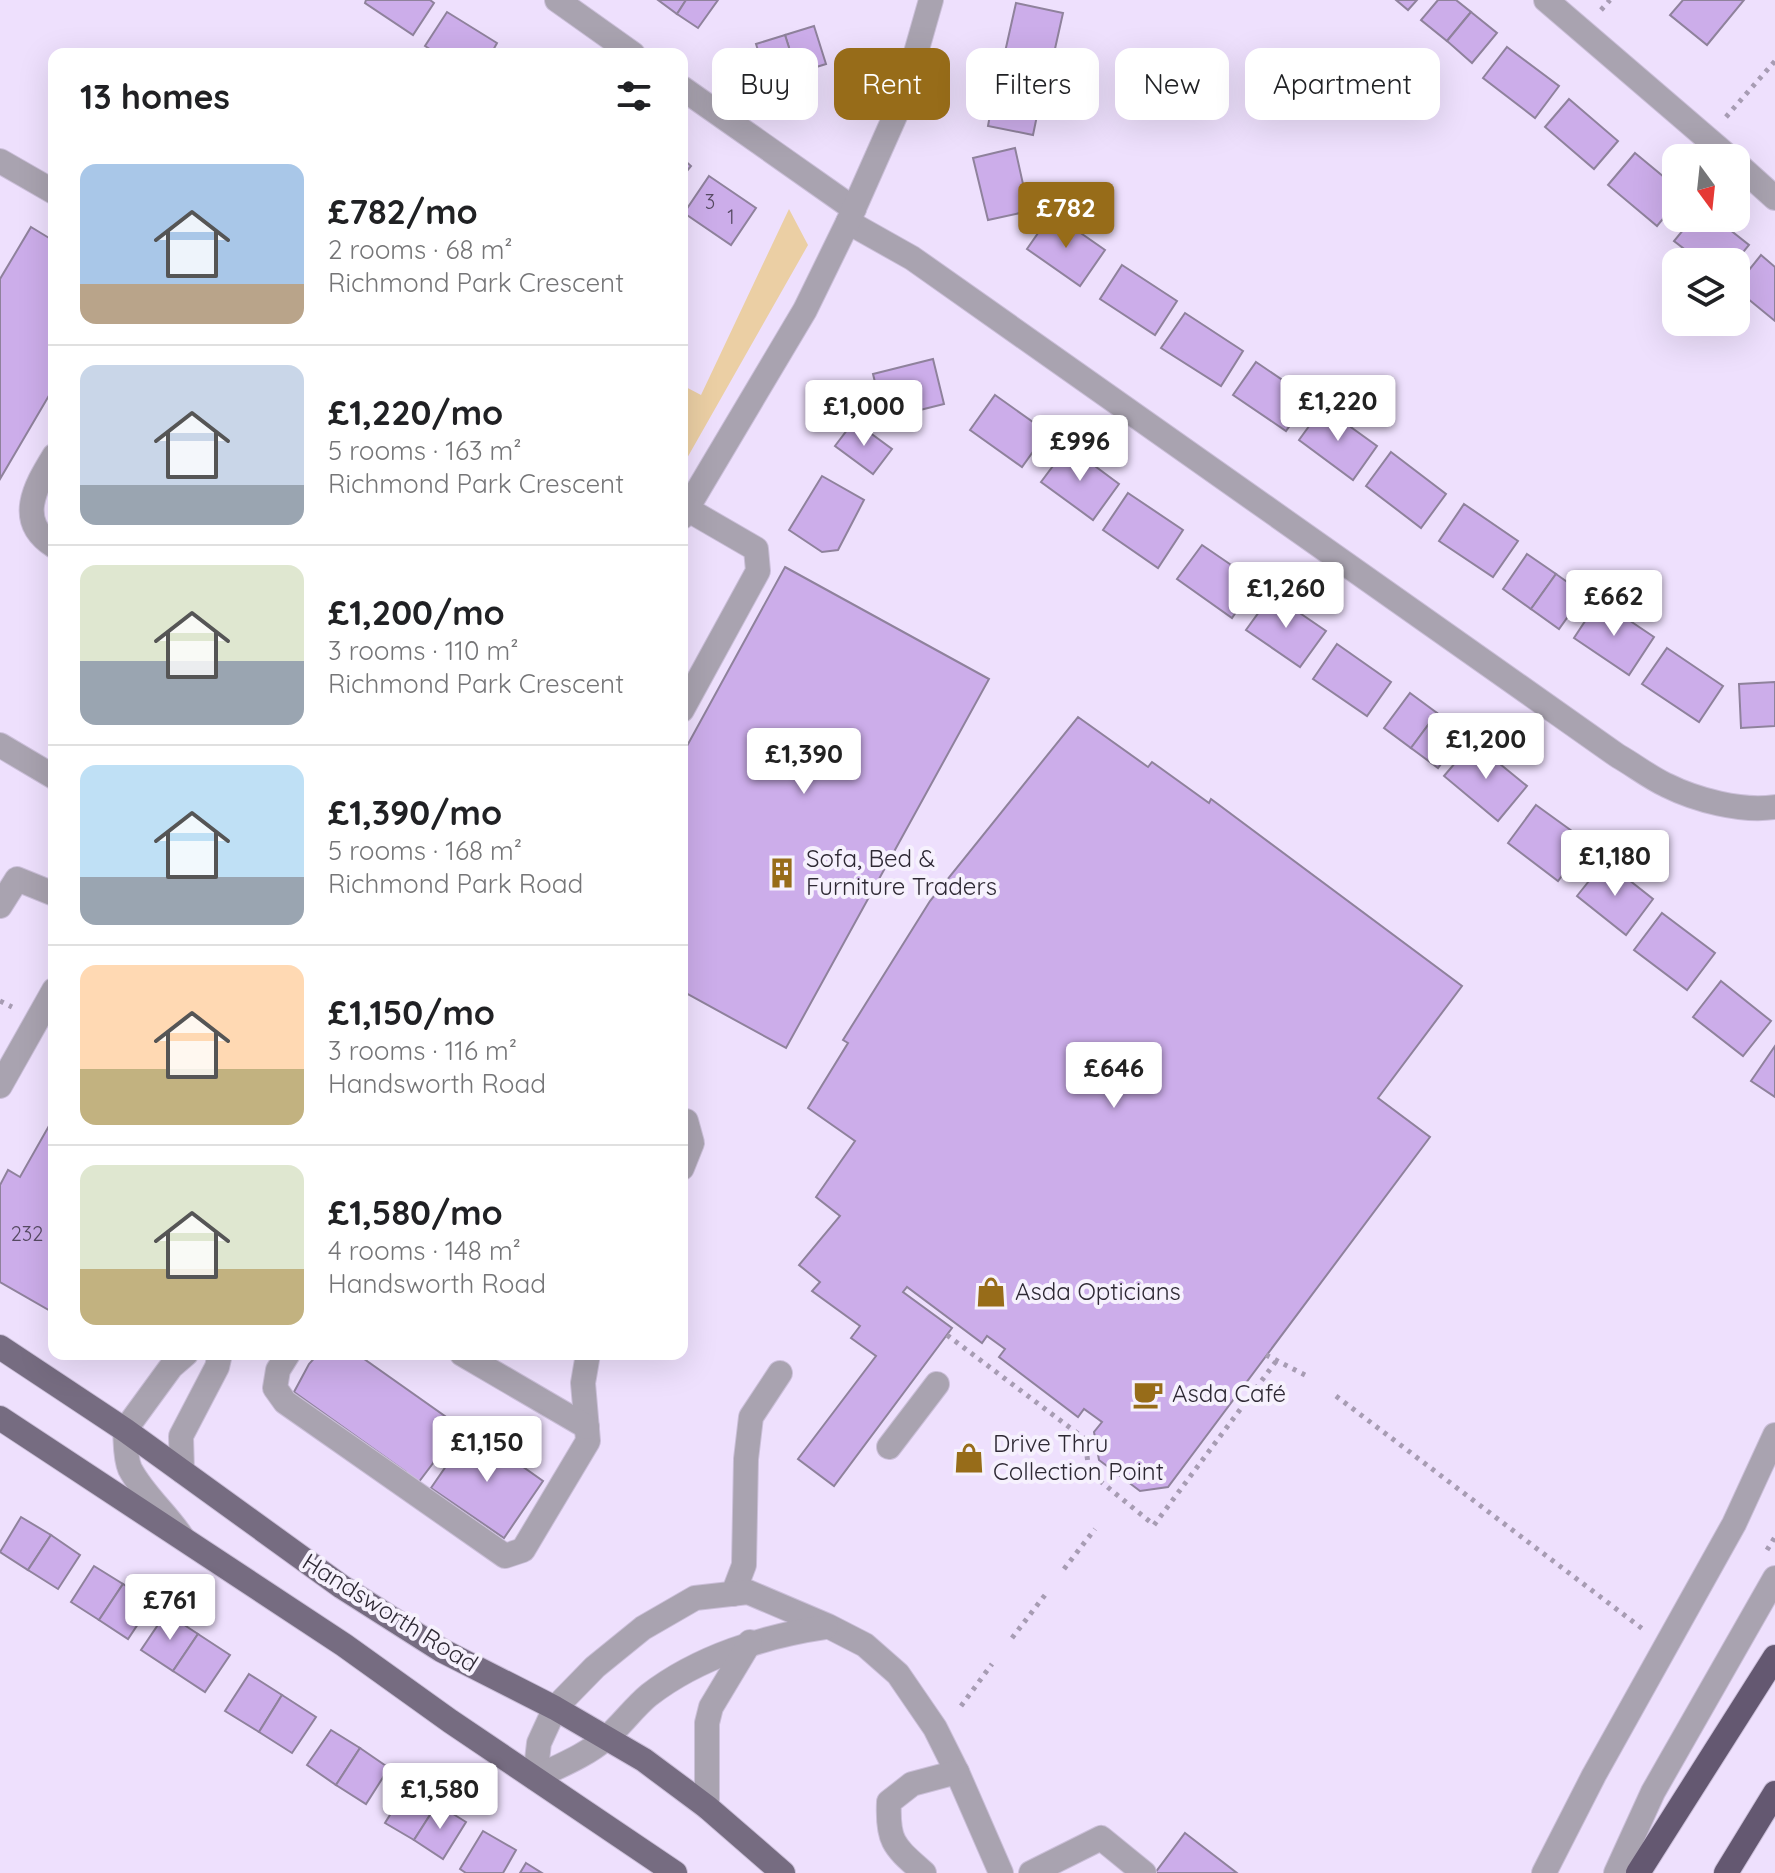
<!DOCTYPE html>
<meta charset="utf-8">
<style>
:root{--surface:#fff;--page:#f2f2f2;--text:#202124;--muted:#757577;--line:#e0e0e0;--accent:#976c19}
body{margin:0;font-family:Quicksand,sans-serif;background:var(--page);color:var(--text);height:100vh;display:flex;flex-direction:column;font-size:30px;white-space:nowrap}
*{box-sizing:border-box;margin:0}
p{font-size:26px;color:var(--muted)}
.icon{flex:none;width:44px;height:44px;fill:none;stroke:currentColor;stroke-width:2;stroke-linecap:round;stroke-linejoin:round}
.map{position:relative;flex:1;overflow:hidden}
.drawer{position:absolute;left:48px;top:48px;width:640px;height:1312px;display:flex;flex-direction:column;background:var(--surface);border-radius:16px;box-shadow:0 8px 32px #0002}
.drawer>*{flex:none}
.guide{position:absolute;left:712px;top:48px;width:760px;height:72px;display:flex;gap:16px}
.needle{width:52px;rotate:165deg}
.buttons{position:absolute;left:1662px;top:144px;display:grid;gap:16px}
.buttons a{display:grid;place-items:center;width:88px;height:88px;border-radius:16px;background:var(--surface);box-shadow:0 8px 32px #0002;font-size:40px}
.price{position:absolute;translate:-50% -68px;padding:0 18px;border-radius:8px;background:#fff;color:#222;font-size:26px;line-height:52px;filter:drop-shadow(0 2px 4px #0008)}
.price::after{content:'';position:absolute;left:50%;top:48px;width:24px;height:18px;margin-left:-12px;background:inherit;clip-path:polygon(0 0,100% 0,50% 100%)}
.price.active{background:var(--accent);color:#fff}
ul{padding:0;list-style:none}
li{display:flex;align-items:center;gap:24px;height:200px;padding:0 32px}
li+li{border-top:2px solid var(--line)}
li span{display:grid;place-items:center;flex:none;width:224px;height:160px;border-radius:16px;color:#555}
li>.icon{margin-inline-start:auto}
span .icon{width:96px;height:96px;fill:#fffc;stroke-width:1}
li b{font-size:34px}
h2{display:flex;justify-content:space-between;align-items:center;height:96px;padding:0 32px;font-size:34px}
.tag{padding:0 28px;border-radius:16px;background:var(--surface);box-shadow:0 8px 32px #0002;font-size:28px;line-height:72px}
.tag.active{background:var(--accent);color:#fff}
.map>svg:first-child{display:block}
.green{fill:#ebcfa4}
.building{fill:#ccadea;stroke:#8f829c;stroke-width:2}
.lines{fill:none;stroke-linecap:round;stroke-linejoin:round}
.minor-casing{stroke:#cbbfd9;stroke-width:26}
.major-casing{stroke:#cbbfd9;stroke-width:26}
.highway-casing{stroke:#cbbfd9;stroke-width:26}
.path{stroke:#a79cb3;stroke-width:5;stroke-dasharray:4 6;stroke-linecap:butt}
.minor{stroke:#a9a3b0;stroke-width:24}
.major{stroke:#766c81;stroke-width:24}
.highway{stroke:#645871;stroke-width:24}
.labels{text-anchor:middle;stroke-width:8;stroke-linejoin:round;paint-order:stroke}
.number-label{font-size:20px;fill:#564a62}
.poi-label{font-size:24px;fill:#2e2934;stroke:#f6f1fd;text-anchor:start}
.street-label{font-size:24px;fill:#2e2934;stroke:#f6f1fd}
</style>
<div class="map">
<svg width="1775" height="1873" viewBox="0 0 1775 1873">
<rect width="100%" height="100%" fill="#eee0fd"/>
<!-- green -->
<path class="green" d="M789,209L808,245L682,467V385L701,395Z"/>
<!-- building -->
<g class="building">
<path d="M366,0H430L434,3L413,35L365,3Z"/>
<path d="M658,0H686L677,14Z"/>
<path d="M686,0H718L698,28L677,14Z"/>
<path d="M1396,0H1417L1408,10Z"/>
<path d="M1438,0H1456L1471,12L1447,41L1421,20Z"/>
<path d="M1683,0H1744L1707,45L1670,15Z"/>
<path d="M1016,3L1063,13L1048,80L1001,70Z"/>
<path d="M447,12L497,43L491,54H438L425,46Z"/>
<path d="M1471,12L1497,33L1472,63L1447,41Z"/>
<path d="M814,26L826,64L797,73L785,35Z"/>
<path d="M785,35L797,73L768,82L756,44Z"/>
<path d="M1507,47L1559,86L1535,118L1483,78Z"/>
<path d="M994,93L1040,101L1033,135L988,126Z"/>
<path d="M1569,99L1618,141L1594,169L1545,127Z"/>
<path d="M1015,148L1029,211L988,220L973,158Z"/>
<path d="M1635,153L1676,187V203L1657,226L1608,185Z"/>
<path d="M682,158L691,166L682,177Z"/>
<path d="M709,176L756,208L731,245L684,213Z"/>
<path d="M1052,213L1105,250L1080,286L1027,249Z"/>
<path d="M1693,218H1715L1749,245L1735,262H1701L1674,241Z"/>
<path d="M31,227L54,241V387L0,479V279Z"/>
<path d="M1761,255L1775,267V321L1736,289V286Z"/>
<path d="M1122,265L1177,301L1155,335L1100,299Z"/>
<path d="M1185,313L1243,351L1221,386L1161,348Z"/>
<path d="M933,359L944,404L884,419L873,374Z"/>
<path d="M1256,362L1309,398L1286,431L1233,395Z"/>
<path d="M995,395L1047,432L1022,467L970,430Z"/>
<path d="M1323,407L1377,446L1353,480L1299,440Z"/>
<path d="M854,421L892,449L873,474L835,446Z"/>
<path d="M1068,446L1119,484L1093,520L1041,482Z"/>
<path d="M1391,452L1446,494L1421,528L1366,486Z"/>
<path d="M822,476L864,500L838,550L822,552L789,530Z"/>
<path d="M1128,493L1183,530L1158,568L1103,530Z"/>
<path d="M1464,504L1518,541L1493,577L1439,541Z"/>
<path d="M1202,545L1256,582L1232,618L1177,579Z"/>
<path d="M1527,554L1556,574L1531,609L1503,589Z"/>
<path d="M785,567L989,679L786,1048L682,991V755Z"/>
<path d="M1556,574L1584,594L1559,629L1531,609Z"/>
<path d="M1272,594L1326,631L1300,667L1246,630Z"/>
<path d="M1599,600L1654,637L1629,675L1574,638Z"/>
<path d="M1337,644L1391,682L1367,716L1313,679Z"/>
<path d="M1667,648L1723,686L1699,722L1642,684Z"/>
<path d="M1775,682V726L1741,728L1739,684Z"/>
<path d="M1410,693L1437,713L1411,748L1384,728Z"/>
<path d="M1437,713L1464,733L1438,768L1411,748Z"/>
<path d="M1078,717L1148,767L1152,762L1209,803L1211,799L1462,986L1378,1098L1430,1137L1168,1487L1140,1491L1099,1460L1094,1432L1102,1422L1084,1409L1078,1417L999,1357L1005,1349L987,1336L982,1343L907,1287L903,1292L952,1328L834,1486L798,1459L876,1356L851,1338L860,1326L812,1291L820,1282L799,1265L840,1216L816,1197L855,1141L808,1108L848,1043L843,1040L930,901Z"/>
<path d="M1473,742L1527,786L1498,821L1444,776Z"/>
<path d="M1536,805L1587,842L1558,881L1508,843Z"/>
<path d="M1605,861L1653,899L1626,935L1577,896Z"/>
<path d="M1662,913L1715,953L1687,990L1634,950Z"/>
<path d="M1721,981L1771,1021L1743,1056L1693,1017Z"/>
<path d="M1775,1046V1097L1751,1081Z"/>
<path d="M54,1117V1313L0,1282V1185L8,1170L20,1177Z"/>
<path d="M318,1354H357L449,1419L437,1434L449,1442L415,1487L406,1472L294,1392L309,1364Z"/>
<path d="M471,1430L543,1481L504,1538L431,1488Z"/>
<path d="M21,1517L51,1535L28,1570L0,1552Z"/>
<path d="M51,1535L80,1555L58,1589L28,1570Z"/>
<path d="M94,1566L123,1584L99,1620L71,1602Z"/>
<path d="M123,1584L152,1603L128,1639L99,1620Z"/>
<path d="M166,1613L198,1634L173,1671L141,1650Z"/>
<path d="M198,1634L230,1655L205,1692L173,1671Z"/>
<path d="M249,1674L282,1695L259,1732L225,1711Z"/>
<path d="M282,1695L316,1717L292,1753L259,1732Z"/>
<path d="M331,1730L360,1748L336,1785L307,1765Z"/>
<path d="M360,1748L389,1768L366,1804L336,1785Z"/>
<path d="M408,1786L437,1804L414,1840L385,1823Z"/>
<path d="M437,1804L466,1822L443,1859L414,1840Z"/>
<path d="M483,1831L516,1850L503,1873H466L460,1869Z"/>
<path d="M1185,1833L1237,1873H1155Z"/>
<path d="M526,1863L542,1873H520Z"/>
</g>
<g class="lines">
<!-- minor casing -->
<g class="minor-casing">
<g id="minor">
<path d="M557,0L633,54"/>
<path d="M1546,0L1730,158"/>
<path d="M682,88L854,209"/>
<path d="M0,161L54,192"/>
<path d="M1736,163L1775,198"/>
<path d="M848,222L912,258L1618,756C1634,765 1649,777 1666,785C1696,800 1741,812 1775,807"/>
<path d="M54,456C35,487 15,521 54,546"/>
<path d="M682,517L805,310L848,222L903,98L931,0"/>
<path d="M682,710L758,571L756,549L687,509"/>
<path d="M0,745L54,777"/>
<path d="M0,906L17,879L54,894"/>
<path d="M0,1086L54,990"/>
<path d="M682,1168L692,1143L686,1121"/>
<path d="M288,1354L278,1370L275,1388L285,1402L505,1556L523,1550L588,1441L583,1383L588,1354"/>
<path d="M462,1354L587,1427"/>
<path d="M889,1447L937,1384"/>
<path d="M182,1471L181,1436L217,1367L220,1354"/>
<path d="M182,1537C166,1513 143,1494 130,1469C125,1458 126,1442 125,1430L171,1367L186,1354"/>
<path d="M733,1594L744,1565L746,1459L751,1417L780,1373"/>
<path d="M535,1778L539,1743L555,1708L595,1667L643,1628L695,1598L748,1592L828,1626L865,1645L898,1674L935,1728L957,1772L1001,1873"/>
<path d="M535,1778C559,1766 585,1756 605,1739C621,1726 633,1708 649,1695C698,1657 765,1636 826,1627"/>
<path d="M707,1807V1723L711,1707L750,1642"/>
<path d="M924,1873C895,1847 887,1843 889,1802L912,1784L957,1772"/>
<path d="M1031,1873L1101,1838L1144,1873"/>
<path d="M1544,1873L1594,1775L1734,1524L1775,1435"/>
<path d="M1616,1873L1653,1792L1775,1578"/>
</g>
</g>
<!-- major casing -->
<g class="major-casing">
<g id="major">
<path d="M0,1347L125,1430L342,1587L441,1650L555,1708L644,1760L707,1807L783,1873"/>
<path d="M0,1418L344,1645L450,1721L675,1873"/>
</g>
</g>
<!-- highway casing -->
<g class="highway-casing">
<g id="highway">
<path d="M1638,1873L1775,1657"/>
<path d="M1726,1873L1775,1793"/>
</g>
</g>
<!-- path -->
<g class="path">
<path d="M1601,10L1610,0"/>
<path d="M1726,117L1775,61"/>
<path d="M0,1001L12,1007"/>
<path d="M947,1335L1085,1439L1089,1472L1154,1525L1277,1360"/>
<path d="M1266,1355L1305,1375"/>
<path d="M1336,1396L1644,1630"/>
<path d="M1767,1550L1775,1537"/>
<path d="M1064,1569L1095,1529"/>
<path d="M1012,1638L1045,1595"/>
<path d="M961,1706L992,1664"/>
</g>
<!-- minor -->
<use href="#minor" class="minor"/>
<!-- major -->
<use href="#major" class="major"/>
<!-- highway -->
<use href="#highway" class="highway"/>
</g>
<!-- icons -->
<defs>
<g id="building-bare" transform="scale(2.4)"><path d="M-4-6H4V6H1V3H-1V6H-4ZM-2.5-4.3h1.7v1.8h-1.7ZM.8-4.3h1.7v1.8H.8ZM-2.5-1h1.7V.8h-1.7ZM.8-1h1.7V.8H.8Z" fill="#976c19" stroke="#f6f1fd" stroke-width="2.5" paint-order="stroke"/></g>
<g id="shop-bare" transform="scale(2.4)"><path d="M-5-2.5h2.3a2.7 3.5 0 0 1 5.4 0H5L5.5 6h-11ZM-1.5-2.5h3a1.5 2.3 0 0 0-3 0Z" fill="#976c19" stroke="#f6f1fd" stroke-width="2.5" paint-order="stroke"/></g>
<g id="cafe-bare" transform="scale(2.4)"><path d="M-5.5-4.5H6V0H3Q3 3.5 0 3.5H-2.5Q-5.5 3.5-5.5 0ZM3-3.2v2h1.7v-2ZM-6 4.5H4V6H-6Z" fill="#976c19" stroke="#f6f1fd" stroke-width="2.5" paint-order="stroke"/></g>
</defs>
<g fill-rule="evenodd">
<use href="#building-bare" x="782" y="873"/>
<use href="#shop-bare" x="991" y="1292"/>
<use href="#cafe-bare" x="1148" y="1394"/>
<use href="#shop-bare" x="969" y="1458"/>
</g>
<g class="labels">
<!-- number labels -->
<g class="number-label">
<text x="710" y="209">3</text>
<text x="731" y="224">1</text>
<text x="27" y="1241">232</text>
</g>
<!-- poi labels -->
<g class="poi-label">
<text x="806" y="867">Sofa, Bed &amp;<tspan x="806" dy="28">Furniture Traders</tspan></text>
<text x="1015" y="1300">Asda Opticians</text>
<text x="1172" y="1402">Asda Café</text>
<text x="993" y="1452">Drive Thru<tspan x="993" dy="28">Collection Point</tspan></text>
</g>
<!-- street labels -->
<g class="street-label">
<text transform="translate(390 1613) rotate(32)" y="8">Handsworth Road</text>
</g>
</g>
</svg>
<div class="buttons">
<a><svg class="needle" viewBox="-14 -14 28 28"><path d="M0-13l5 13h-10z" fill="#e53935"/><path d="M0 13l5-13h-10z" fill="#757577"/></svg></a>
<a><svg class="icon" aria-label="layers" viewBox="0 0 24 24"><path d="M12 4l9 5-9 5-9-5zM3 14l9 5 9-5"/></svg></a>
</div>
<b class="price active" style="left:1066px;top:250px">£782</b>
<b class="price" style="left:1338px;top:443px">£1,220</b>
<b class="price" style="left:864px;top:448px">£1,000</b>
<b class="price" style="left:1080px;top:483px">£996</b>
<b class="price" style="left:1286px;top:630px">£1,260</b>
<b class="price" style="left:1614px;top:638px">£662</b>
<b class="price" style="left:1486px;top:781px">£1,200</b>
<b class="price" style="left:804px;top:796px">£1,390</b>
<b class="price" style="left:1615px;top:898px">£1,180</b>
<b class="price" style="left:1114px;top:1110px">£646</b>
<b class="price" style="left:487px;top:1484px">£1,150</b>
<b class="price" style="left:170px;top:1642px">£761</b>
<b class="price" style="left:440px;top:1831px">£1,580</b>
<div class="guide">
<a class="tag">Buy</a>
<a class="tag active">Rent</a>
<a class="tag">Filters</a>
<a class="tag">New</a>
<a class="tag">Apartment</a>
</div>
<section class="drawer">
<h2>13 homes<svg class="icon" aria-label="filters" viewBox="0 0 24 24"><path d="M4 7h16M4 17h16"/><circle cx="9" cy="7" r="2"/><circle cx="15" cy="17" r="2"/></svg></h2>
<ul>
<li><span style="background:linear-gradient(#a9c7e8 75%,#b9a48a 0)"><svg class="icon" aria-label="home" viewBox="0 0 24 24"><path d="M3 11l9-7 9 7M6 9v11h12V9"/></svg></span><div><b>£782/mo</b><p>2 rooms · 68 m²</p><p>Richmond Park Crescent</p></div></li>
<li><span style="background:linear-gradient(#c9d6e8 75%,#9aa5b1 0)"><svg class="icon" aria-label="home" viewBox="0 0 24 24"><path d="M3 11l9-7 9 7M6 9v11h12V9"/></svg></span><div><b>£1,220/mo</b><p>5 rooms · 163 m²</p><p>Richmond Park Crescent</p></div></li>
<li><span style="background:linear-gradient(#dfe7d0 60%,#9aa5b1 0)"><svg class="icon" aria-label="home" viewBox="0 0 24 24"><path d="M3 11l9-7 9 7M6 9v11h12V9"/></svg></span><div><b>£1,200/mo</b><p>3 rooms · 110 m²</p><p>Richmond Park Crescent</p></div></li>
<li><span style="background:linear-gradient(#bfe0f5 70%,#9aa5b1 0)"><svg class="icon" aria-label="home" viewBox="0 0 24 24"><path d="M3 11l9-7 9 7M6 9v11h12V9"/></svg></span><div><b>£1,390/mo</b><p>5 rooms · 168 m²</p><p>Richmond Park Road</p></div></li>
<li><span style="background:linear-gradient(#ffd9b3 65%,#c2b280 0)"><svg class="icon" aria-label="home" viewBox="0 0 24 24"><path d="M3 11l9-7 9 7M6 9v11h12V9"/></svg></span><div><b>£1,150/mo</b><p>3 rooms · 116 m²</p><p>Handsworth Road</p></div></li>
<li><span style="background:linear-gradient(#dfe7d0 65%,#c2b280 0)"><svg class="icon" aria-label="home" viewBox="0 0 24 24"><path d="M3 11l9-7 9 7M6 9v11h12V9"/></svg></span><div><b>£1,580/mo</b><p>4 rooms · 148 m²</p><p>Handsworth Road</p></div></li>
</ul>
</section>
</div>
